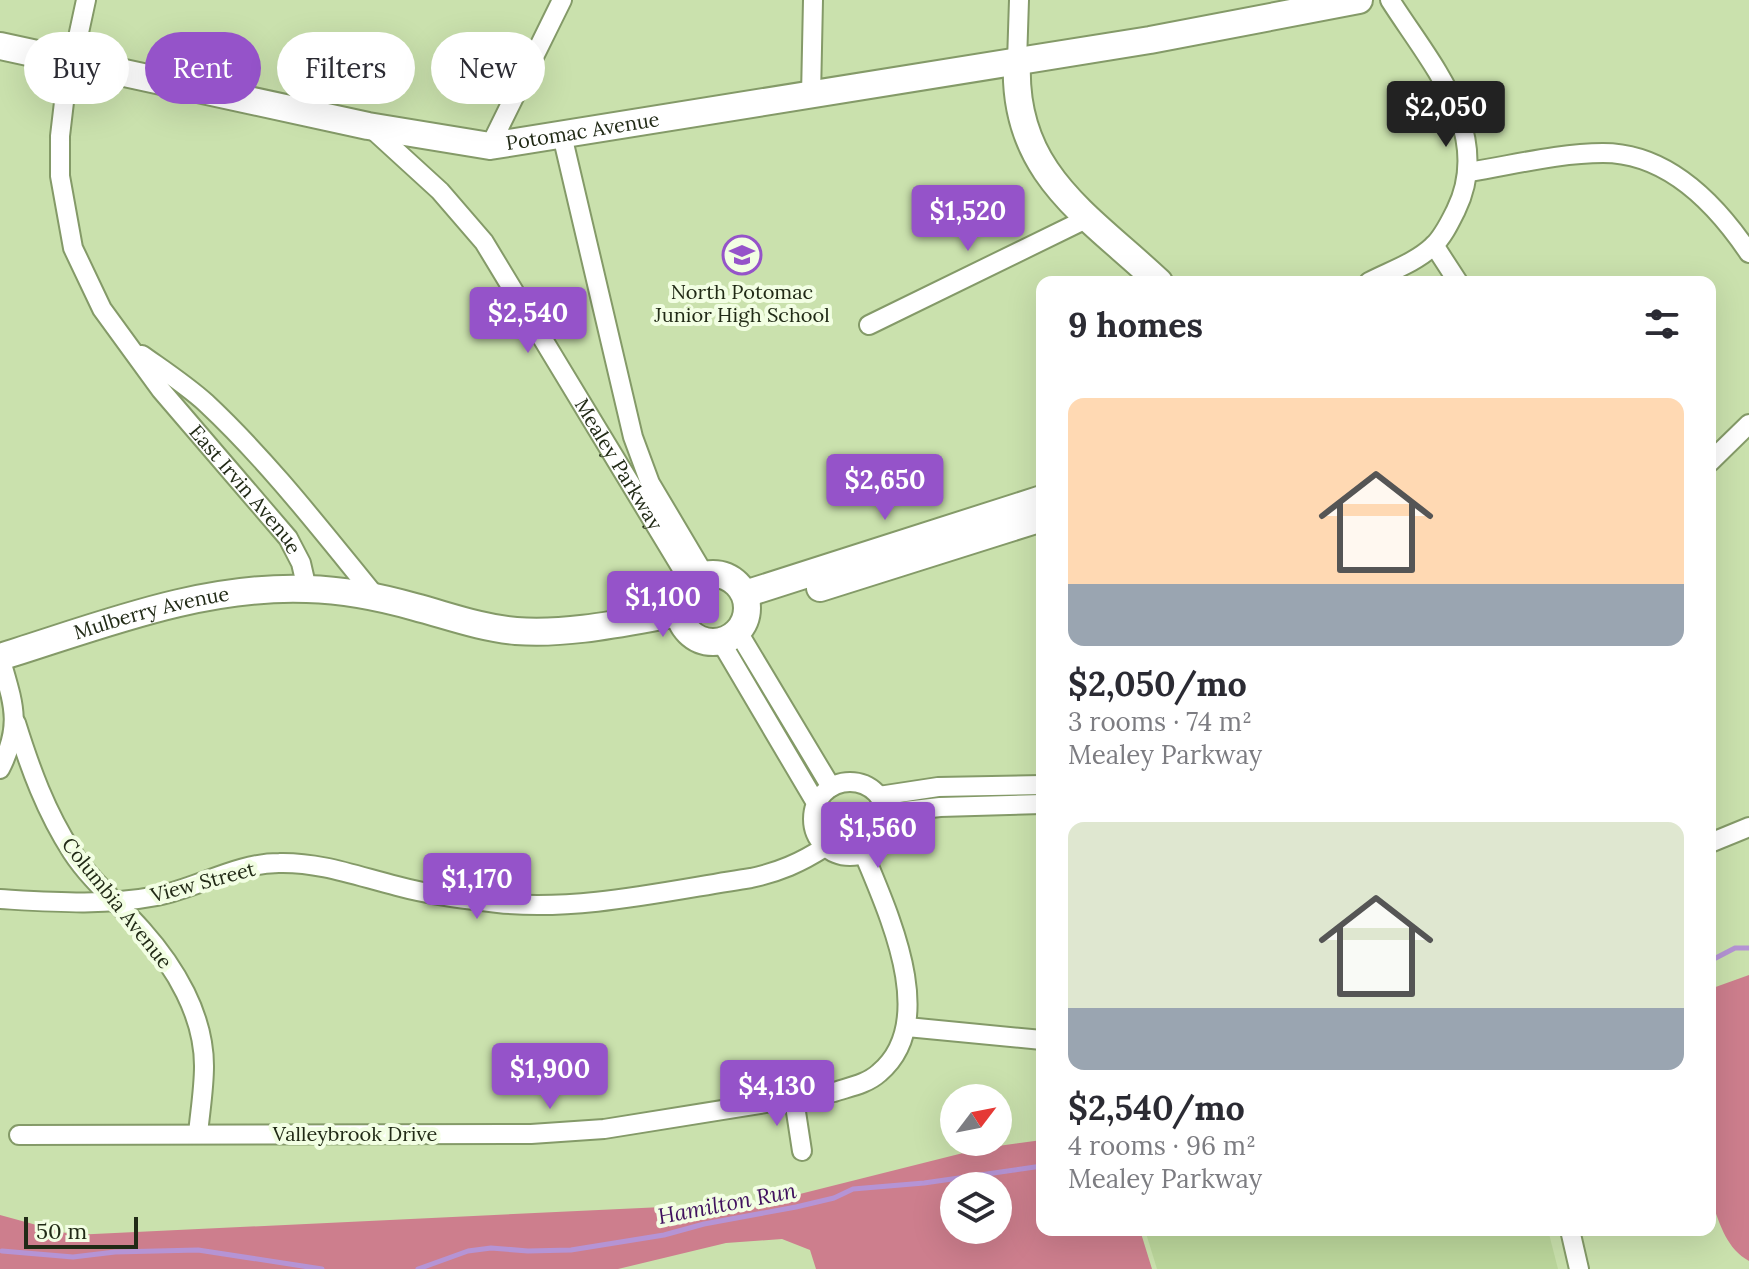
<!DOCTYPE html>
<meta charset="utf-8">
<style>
:root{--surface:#fff;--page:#f2f2f3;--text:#2b2b33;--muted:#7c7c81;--accent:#9553c9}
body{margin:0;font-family:Lora,serif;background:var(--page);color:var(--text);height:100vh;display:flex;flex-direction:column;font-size:30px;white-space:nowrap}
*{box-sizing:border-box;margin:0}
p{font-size:26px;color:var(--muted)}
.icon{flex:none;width:44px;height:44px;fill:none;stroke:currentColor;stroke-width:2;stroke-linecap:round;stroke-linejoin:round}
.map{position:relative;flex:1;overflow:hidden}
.side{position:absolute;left:1036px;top:276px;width:680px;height:960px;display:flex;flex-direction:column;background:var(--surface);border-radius:16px;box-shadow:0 8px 32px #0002}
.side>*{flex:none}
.banner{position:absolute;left:24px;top:32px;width:760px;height:72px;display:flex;gap:16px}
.needle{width:52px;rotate:58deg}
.controls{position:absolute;left:940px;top:1084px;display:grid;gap:16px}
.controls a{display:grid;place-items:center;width:72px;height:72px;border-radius:50%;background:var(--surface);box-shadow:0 8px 32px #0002;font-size:40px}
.scale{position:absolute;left:24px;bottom:20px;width:114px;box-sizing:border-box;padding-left:8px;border:4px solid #212a16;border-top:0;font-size:22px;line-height:28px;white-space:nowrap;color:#212a16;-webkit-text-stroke:6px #f2fee3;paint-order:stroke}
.price{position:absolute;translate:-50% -68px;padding:0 18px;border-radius:8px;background:var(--accent);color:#fff;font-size:26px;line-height:52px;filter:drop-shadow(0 2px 4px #0008)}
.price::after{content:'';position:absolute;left:50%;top:48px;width:24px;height:18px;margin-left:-12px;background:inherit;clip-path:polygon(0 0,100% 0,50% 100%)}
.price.selected{background:#222;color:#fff}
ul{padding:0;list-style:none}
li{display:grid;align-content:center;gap:16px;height:424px;padding:0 32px}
li span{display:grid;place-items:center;height:248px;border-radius:16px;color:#555}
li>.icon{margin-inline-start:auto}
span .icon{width:144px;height:144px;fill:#fffc;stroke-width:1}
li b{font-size:34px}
h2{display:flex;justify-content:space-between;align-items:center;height:96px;padding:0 32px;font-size:34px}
.tag{padding:0 28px;border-radius:36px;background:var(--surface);box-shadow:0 8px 32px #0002;font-size:28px;line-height:72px}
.tag.selected{background:var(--accent);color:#fff}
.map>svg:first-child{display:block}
.built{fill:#bbd69b}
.forest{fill:#cd7e8d;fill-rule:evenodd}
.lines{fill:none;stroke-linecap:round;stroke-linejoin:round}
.stream{stroke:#b594d5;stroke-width:5}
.street-casing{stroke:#849a68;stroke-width:22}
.secondary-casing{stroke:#849a68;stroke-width:30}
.street{stroke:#fff;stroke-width:18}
.secondary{stroke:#fff;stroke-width:26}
.labels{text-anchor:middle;stroke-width:8;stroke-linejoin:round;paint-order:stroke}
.street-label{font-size:20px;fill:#212a16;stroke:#f2fee3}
.poi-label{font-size:20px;fill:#212a16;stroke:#f2fee3}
.water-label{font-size:22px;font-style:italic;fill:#40115e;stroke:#f2fee3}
</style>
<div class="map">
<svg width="1749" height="1269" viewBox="0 0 1749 1269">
<rect width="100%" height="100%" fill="#cae1ad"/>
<!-- built -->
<path class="built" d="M1145,1230H1548L1558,1269H1157Z"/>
<!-- forest -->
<g class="forest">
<path d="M1749,975V1261C1727,1249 1720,1225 1712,1202L1710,989Z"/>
<path d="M1042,1140V1230H1140L1152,1269H816L810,1250L782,1239L726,1243L618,1269H0V1215L73,1235L768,1202L983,1148ZM954,1186H998V1230H954Z"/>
</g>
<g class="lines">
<!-- stream -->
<g class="stream">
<path d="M1710,961L1735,948H1749"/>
<path d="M2,1251L73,1257L115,1252L198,1250L322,1269"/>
<path d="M418,1269L468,1251L491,1248L528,1251L571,1250L664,1235L704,1224L796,1207L834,1198L853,1189L924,1183L1042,1166"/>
</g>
<!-- street casing -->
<g class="street-casing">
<g id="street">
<path id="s1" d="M86,0L64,102L60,136V176L73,248L102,309L161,390L288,538L301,563L307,589"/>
<path d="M1017,62L1019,0"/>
<path d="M811,96L813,0"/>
<path id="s2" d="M370,127L440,191L484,242L690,582"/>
<path d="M562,135L633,437L650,483L704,574"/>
<path d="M490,146L562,0"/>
<path d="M1469,172C1513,165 1559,153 1603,153C1667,153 1716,204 1749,253"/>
<path d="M1434,245L1458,282"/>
<path d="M1369,282C1390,271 1415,263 1433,246C1443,237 1450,222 1456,210C1494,132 1430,63 1390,0"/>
<path d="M869,325L1086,219"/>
<path d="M142,355C163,370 186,385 206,403C269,462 322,531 376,597"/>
<path d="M1710,462L1749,424"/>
<path d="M738,632L831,787"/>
<path d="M721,642L816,803"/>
<path d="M0,657C13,703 23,724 0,769"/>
<path d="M16,723C30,768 46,812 72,852C91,881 119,904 142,930C175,967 204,1015 204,1066C204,1089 200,1112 198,1134"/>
<circle cx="850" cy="819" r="37"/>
<path d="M879,796L938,787L1042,785"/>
<path d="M887,813L940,807L1042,804"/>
<path d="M1710,843L1749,827"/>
<path d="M0,899C53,902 105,906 157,896C198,888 236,863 279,863C320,862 357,876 397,886C430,895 464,899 498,903C579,912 671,890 751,878C779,872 800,863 825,847"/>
<path d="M907,1027L1042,1040"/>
<path d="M794,1099L802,1151"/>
<path d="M19,1135L531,1134L604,1129L834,1092C849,1087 867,1084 879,1073C940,1022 888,913 864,854"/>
<path d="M1570,1230L1579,1269"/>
</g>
</g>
<!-- secondary casing -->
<g class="secondary-casing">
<g id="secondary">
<path id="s3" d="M0,46L368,126L490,146L1150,40L1359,0"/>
<path d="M1017,62C1012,173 1088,215 1159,282"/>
<circle cx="713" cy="608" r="34"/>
<path d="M820,588L1042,518"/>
<path d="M745,594L1042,499"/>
<path id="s4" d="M0,657C100,626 201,585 307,589C344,590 380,597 415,607C449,616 481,628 516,631C570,635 626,622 679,613"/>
</g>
</g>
<!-- street -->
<use href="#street" class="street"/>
<!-- secondary -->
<use href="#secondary" class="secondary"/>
</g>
<!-- icons -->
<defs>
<g id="school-ring" transform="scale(2)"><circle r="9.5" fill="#f2fee3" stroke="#9553c9" stroke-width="1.5"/><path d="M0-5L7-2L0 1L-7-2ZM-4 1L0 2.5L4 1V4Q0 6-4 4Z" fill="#9553c9"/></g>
</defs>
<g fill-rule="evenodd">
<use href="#school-ring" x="742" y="255"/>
</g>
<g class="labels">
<!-- street labels -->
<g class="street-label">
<text dy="7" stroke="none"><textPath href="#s3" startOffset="594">Potomac Avenue</textPath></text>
<text dy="7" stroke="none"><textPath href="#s2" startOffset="422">Mealey Parkway</textPath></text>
<text dy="7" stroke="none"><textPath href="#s1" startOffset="550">East Irvin Avenue</textPath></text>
<text dy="7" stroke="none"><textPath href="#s4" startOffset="158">Mulberry Avenue</textPath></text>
<text transform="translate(203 882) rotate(-15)" y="7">View Street</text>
<text transform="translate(117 903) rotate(51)" y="7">Columbia Avenue</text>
<text x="355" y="1141">Valleybrook Drive</text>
</g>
<!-- poi labels -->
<g class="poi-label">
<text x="742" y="299">North Potomac<tspan x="742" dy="23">Junior High School</tspan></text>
</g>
<!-- water labels -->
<g class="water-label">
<text transform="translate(727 1203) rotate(-11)" y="8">Hamilton Run</text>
</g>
</g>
</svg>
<div class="controls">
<a><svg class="needle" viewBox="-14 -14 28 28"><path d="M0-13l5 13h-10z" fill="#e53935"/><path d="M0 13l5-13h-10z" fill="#7c7c81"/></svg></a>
<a><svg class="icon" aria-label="layers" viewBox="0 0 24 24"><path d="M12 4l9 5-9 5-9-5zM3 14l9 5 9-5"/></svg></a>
</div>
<div class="scale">50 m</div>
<b class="price selected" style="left:1446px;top:149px">$2,050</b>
<b class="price" style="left:968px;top:253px">$1,520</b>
<b class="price" style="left:528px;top:355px">$2,540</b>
<b class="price" style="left:885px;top:522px">$2,650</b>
<b class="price" style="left:663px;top:639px">$1,100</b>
<b class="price" style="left:878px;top:870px">$1,560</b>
<b class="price" style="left:477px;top:921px">$1,170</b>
<b class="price" style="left:550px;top:1111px">$1,900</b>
<b class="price" style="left:777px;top:1128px">$4,130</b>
<div class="banner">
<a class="tag">Buy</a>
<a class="tag selected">Rent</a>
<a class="tag">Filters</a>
<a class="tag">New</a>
</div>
<section class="side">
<h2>9 homes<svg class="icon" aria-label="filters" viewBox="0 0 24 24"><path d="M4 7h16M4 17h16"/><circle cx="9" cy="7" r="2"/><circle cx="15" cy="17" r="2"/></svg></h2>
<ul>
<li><span style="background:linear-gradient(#ffd9b3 75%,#9aa5b1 0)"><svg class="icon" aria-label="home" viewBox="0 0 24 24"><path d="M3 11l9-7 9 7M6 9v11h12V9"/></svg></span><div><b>$2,050/mo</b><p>3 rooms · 74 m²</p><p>Mealey Parkway</p></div></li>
<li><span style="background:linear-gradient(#dfe7d0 75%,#9aa5b1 0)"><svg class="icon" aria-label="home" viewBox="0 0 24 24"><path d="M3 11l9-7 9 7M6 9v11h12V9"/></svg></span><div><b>$2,540/mo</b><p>4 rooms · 96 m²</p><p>Mealey Parkway</p></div></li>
</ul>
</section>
</div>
